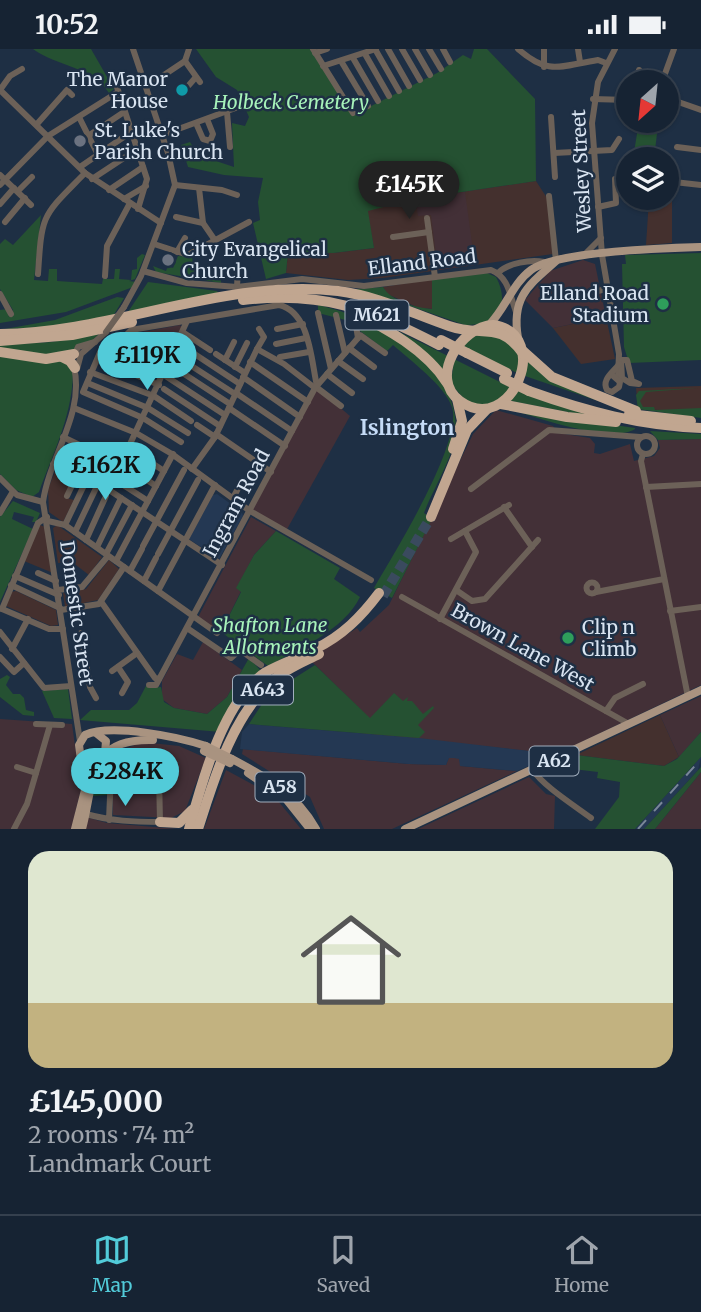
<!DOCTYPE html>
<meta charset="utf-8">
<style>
:root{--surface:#162333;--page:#1f2b3b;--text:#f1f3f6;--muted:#9ea4ac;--line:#35404e;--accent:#52cbd9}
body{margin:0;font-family:Merriweather,serif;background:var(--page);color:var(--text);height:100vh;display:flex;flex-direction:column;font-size:26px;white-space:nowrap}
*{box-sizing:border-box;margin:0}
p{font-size:23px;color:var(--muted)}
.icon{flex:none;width:38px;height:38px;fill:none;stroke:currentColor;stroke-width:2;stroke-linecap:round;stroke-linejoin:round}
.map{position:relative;height:780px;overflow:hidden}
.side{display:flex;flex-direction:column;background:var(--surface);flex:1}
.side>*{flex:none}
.needle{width:46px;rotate:207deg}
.fabs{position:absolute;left:616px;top:21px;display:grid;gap:14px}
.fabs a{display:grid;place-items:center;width:63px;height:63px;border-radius:50%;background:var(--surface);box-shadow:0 2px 5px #0004,0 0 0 2px var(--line);font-size:35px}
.price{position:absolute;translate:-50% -60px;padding:0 16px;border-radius:24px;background:var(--accent);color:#111;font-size:23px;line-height:46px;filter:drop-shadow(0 2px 4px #0008)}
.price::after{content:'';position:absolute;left:50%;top:42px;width:21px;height:16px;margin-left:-10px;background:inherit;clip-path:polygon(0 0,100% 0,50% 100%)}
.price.selected{background:#222;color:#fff}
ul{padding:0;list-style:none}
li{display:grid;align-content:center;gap:14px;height:371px;padding:0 28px}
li+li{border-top:2px solid var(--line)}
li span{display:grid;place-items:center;height:217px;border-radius:21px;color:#555}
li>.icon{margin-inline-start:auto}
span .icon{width:126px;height:126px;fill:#fffc;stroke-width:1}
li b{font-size:30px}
.status{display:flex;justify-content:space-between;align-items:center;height:49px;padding:0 35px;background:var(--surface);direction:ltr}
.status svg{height:19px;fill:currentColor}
.menu{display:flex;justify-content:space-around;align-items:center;height:98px;border-top:2px solid var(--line);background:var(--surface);font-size:19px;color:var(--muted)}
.menu a{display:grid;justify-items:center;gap:4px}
.menu .selected{color:var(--accent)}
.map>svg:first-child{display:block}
.commercial{fill:#44302e}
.industrial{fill:#433037}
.built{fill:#243853}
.green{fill:#255132}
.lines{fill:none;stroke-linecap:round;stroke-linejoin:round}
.highway-tunnel{stroke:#3a4a5e;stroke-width:10;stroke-dasharray:10 5;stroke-linecap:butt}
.minor{stroke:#6c6158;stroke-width:6}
.major{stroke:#a99380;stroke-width:8}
.highway{stroke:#c1a690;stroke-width:10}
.rail{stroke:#798798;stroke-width:2;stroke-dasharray:12 12;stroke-linecap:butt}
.minor-bridge{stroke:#6c6158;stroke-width:6}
.major-bridge{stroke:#a99380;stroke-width:8}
.highway-bridge{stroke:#c1a690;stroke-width:10}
.culture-dot{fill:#0f9aa8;stroke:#1e2f44;stroke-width:2.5}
.worship-dot{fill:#6b7280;stroke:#1e2f44;stroke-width:2.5}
.leisure-dot{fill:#2e9e5b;stroke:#1e2f44;stroke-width:2.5}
.labels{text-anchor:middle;stroke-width:5;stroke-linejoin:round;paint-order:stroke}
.shield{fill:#1e2f44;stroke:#a1aebd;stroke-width:2}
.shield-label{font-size:18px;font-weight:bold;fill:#d9e4f1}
.poi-label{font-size:19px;fill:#d9e4f1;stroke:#1e2f44;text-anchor:start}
.park-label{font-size:19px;font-style:italic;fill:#a7f3ba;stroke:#1e2f44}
.street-label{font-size:19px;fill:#d9e4f1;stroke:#1e2f44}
.neighbourhood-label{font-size:21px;font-weight:bold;fill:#c5dbf6;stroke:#1e2f44}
</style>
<div class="status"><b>10:52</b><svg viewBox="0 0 49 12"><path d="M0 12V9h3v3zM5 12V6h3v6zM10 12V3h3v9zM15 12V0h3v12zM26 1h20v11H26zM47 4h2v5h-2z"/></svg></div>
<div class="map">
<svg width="701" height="780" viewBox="0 0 701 780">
<rect width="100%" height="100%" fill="#1e2f44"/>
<!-- commercial -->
<g class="commercial">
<path d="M536,132L547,149L553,205L383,229L348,231L286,224L288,203L333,204L374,199L366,157Z"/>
<path d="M649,150L672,151V194L646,196Z"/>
<path d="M432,230L433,260L419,259L387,245L383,238Z"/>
<path d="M606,268L615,310L581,315L553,279Z"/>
<path d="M701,337V363L638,360L636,339Z"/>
<path d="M56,420L73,428L64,448L74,451L63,473L49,463L48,440Z"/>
<path d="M40,476L45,478L53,524L24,512Z"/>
<path d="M57,476L102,508L89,526L72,513L58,514L53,479Z"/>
<path d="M109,511L119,520L98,551L65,558L63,544L86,540Z"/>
<path d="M16,542L56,561L58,576L51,577L6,557L11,543Z"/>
<path d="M660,666L679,708L664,717L576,706Z"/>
</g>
<!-- industrial -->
<g class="industrial">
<path d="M465,143L475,216L438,221L431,166L418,167L415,150Z"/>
<path d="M583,211L595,215L606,268L553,279L525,251L550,222Z"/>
<path d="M180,276L182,279L169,310L128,295L131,285Z"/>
<path d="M316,338L350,367L286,482L250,462Z"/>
<path d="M496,361L553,377L558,384L590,389L595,395L594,404L600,405L630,395L634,412L654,407L660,399L658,391L701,390V636L556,705L359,684L370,670L309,610L357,579L360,583L389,556L473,385Z"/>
<path d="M251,468L276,482L254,506L237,539L241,542L221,583L217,586L196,572Z"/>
<path d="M203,593L242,621L227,648L207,665L174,659L162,650V632L177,605L193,611Z"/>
<path d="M701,647V683L679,708L660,666Z"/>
<path d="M0,670L72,675L81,740L75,765L107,774L177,780H0Z"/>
<path d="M142,693L179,697L206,709L185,762L171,769L113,766V747L107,746L106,727L115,719V704Z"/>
<path d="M243,700L409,715L446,716L449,708L459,709L461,717L517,722L392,780H324L310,748L242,705Z"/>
<path d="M226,721L274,747L301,780H204Z"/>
<path d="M701,723V780H655Z"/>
<path d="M529,728L546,745L555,747L554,780H418Z"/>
</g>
<!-- built -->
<g class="built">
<path d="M217,445L242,463L243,467L219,510L189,490L213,446Z"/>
<path d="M249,675L419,689L556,705L517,722L460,717L459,710L454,709H449L446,716L409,715L240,700L242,683Z"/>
<path d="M701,708L698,721L644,780H635Z"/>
</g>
<!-- green -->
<g class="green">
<path d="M33,0H91L114,40L109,44C92,17 58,18 33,0Z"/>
<path d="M196,0H310L353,66L437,24L463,6L471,10L474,0H487L535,50L536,132L415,150L368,162L374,199L333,204L288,203L286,224L266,230L253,174L260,171L258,153L263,129L224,126L188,118L181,96L190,93L198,106L234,118L232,74L245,77L249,68L237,41L216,28Z"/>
<path d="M658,76L654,110H633L638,78Z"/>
<path d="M41,166L34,231L48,232L49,220H57V232L102,235L103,230H114L115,220H120L119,230L131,231L132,221L137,220V209L142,205L145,206L135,230L129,232L136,233L133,238L66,263L0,274V261L7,260L9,268L13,261L0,240V195L5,190L13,196Z"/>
<path d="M701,204V311L629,314L624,298L622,215H626L625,206Z"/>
<path d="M178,207L192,208L194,221L207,226V230L221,231V234L156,223L153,217L166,222L168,217L173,219Z"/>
<path d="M487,224L496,228C511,256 497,277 465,276L387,249L345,241L383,238C391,252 416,259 432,260V230Z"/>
<path d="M148,233L217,242L220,247L128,263Z"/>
<path d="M117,248L124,249L113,267L50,278L5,280L55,271Z"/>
<path d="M318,256C374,268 457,315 456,379C456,404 433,440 424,464L432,470L392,549L374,539C393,506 463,394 452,358C445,337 410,311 393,296L387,302L360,282L361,275L318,264Z"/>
<path d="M363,265L448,307L445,328Z"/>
<path d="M478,284L505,289L520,308L519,325L461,296Z"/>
<path d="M99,285C72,314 35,305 0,302V296L51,293Z"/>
<path d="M0,307L46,313L66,312L73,318C74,363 54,402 39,443L32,448L16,441L0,425Z"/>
<path d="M527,308L584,346L604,354L525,327Z"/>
<path d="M454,310L512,339L507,346L487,357L467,353L451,335Z"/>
<path d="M698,339L646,343L640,352L643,358H654L655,361L701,359V369L638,360L636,346L639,342Z"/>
<path d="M518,341L599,369L511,352Z"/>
<path d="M512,361L635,379V380C611,395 539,369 512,361Z"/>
<path d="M650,382L701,385V390L658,391Z"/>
<path d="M13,452L40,464L36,473H32L34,468L14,463L12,470L33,480L0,553V468Z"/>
<path d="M276,482L340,519L334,530L360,548C344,581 299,600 268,617L221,583L241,543L236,539L254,506Z"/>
<path d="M249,609L261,622L221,683L80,671L91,661H129L137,654L147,635L148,639L161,638L164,653L174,659L207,665L227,648Z"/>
<path d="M315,616L370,669L394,644L403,652L408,648L407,652H412L423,665L433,657L434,659L418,676L425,683L419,689L249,675L268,646Z"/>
<path d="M7,626L10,628L6,636L13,645H20L24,649L26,661L34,663V667L23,666L0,648V630Z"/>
<path d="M68,640L72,670L54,669L42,642Z"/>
<path d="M701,683V708L635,780H595L619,748L620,733L597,729L598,723L556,718L576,706L664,717L677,710Z"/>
<path d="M123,698L115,704V719L106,727L107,746L93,747L97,720L116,699Z"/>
<path d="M701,718V723L655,780H644Z"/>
</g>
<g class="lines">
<!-- highway-tunnel -->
<path class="highway-tunnel" d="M383,547L431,468"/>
<!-- minor -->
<g class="minor">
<path d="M313,0L353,64"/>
<path d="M375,0L399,42"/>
<path d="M388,0L409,37"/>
<path d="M402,0L420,31"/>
<path d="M415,0L430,26"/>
<path d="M429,0L441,20"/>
<path d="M443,0L450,13"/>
<path d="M518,0C549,27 560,17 598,11L606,14"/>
<path d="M544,0V18"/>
<path d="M578,0L580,13"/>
<path d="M615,0L598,33L592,74L602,206L619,305L618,328"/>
<path d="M315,4L327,0"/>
<path d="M365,5L389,47"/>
<path d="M353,9L378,52"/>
<path d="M185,12L200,33"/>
<path d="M341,12L368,57"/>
<path d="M323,17L376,0"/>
<path d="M115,32L147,130L138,160"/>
<path d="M636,33L639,21"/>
<path d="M662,33L674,0"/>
<path d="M189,36L196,28"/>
<path d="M146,38L185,12L189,0"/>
<path d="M0,41L85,124L161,174"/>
<path d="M0,41L10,27L22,20"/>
<path d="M667,49L701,61"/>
<path d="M593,50L628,51"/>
<path d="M227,63L230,98"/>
<path d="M79,68L98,106"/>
<path d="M551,68L555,128"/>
<path d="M196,74L203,90L210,92L213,85L207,70"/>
<path d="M37,75L67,41L72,46"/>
<path d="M162,86L241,57"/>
<path d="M88,87L124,63"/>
<path d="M133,88L159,78"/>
<path d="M677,98L701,101"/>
<path d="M554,104L612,101L619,90"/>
<path d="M80,118L131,83"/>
<path d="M0,126L31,156"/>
<path d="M92,130L136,101"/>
<path d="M674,133L701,136"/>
<path d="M0,136L48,87L118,43"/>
<path d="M175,136L222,141L237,146"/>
<path d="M199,139L203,174L214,190"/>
<path d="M109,141L143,118"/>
<path d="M18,142L32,128"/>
<path d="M549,147L556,212"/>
<path d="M124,150L146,137"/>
<path d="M0,155L14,139"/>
<path d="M598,158L616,154L615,130"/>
<path d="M176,168L203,174"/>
<path d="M427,169L435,228"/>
<path d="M5,173L25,149"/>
<path d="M393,188L429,183"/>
<path d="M154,195L188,206L249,173"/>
<path d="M177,203L185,189"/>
<path d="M585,205L601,189"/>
<path d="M143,222L187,234L237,238L302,230L364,237L491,221C509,228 510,247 516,263"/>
<path d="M498,224C508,214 531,210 544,213"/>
<path d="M38,225C42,163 42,168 85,124"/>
<path d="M105,227L107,197L130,154"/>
<path d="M237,238L238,219"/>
<path d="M0,245L11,265"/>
<path d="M559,250L607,240"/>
<path d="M124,258L141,227L175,136L168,104L133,0"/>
<path d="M318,264L331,320"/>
<path d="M336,266L345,304"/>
<path d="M355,271L358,289"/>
<path d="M277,280L303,275"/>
<path d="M184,284L210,301"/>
<path d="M358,288L360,286L385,304"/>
<path d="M114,293L169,315L230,355"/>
<path d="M276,295L306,289"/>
<path d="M122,296L123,289L131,281L279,256C310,263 311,311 317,337"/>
<path d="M184,298L240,335"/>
<path d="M349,299L374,318"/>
<path d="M257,300L284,315L315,339"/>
<path d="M173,305L235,345"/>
<path d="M216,305L245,324"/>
<path d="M74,307L78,298L95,293"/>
<path d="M280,308L309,303"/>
<path d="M101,311L159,336"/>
<path d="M225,311L234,293"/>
<path d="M621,311H627L632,332L639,335L630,334L622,329Z"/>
<path d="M338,312L363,330"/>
<path d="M250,313L308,353"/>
<path d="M74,318C85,365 49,408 43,453L80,692"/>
<path d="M235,318L247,294"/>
<path d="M77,320L81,305L106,283"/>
<path d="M90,323L154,347L191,372"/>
<path d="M327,325L352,344"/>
<path d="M611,325L620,333L619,338L612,343L607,341C601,330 614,323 619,315"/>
<path d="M243,328L300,368"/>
<path d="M90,335L148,359L188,384"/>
<path d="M316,338L341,357"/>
<path d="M164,340L220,377"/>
<path d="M236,344L292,382"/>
<path d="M74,359L136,384L172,405L250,462L371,531"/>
<path d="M229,359L285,397"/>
<path d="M197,376L215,388"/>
<path d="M216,385L271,423"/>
<circle cx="646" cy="396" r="9"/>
<path d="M63,388L121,416"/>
<path d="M181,393L143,369L83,343L101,301L164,326L225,366"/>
<path d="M129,399L164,422"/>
<path d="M643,405L641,412L688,648"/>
<path d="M53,415L109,441L222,516"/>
<path d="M126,417L156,437"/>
<path d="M192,420L215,388L257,300L264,288L259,280"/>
<path d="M76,426L88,400"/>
<path d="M0,429L17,446L43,453"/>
<path d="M114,430L148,452"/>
<path d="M111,436L187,272"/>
<path d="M646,438L701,435"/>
<path d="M471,440L549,381L640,388"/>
<path d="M67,447L77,426"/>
<path d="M233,449L242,432"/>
<path d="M504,458L532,498"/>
<path d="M0,464L12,444"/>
<path d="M48,472L65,476L217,584"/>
<path d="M65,476L99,405"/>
<path d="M75,483L110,410"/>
<path d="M451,490L509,456"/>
<path d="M86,491L106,447"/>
<path d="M143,497L184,421"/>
<path d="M97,498L121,449"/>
<path d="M106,505L132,456"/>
<path d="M158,505L198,431"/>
<path d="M116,512L173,405"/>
<path d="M130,522L142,500"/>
<path d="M38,524L56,532"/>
<path d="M15,527L59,546"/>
<path d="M144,532L156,509"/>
<circle cx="592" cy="539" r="5.5"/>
<path d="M11,536L60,559"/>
<path d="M58,541L82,538L108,507"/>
<path d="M456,541L472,552L485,550L538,491"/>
<path d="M158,542L215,436"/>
<path d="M596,543L664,530"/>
<path d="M402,548L629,675"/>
<path d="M102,554L155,629L159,630"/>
<path d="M2,560L38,474L47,468"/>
<path d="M2,560L49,580H63"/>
<path d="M61,561L99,555L124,518"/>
<path d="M670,562L701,558"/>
<path d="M440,570L476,503L465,482"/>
<path d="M187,579L231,609L240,601L261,616"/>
<path d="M0,583L44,639L71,637"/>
<path d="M81,584L90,638L96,649"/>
<path d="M12,600L28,570"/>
<path d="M0,608L14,623L24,614"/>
<path d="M118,618L128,633L122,644"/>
<path d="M112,622L137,604"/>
<path d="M149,636H156L315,339L358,289"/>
<path d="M606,662L615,649L643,635"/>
<path d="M36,675L62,676"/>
<path d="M17,718L36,724"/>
<path d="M533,721C542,736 575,757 591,769"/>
<path d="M86,765C111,772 134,773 160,773L159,726L152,723L116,722L111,725L109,771"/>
<path d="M14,780L27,755L50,676"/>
</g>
<!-- major -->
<g class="major">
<path d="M489,276C506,259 512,235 531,221C556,202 666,199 701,198"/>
<path d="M518,289C511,248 529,236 556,212"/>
<path d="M96,684L106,692L105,704"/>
<path d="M232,710C266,728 297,745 316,780"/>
<path d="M248,724L286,750L310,780"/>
<path d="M75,780L85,741L79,696L85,686C111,674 179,688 206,697"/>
<path d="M82,780C95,731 87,689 153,691"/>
<path d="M405,780L701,641"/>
</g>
<!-- highway -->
<g class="highway">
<path d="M243,251C324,242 369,260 439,296"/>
<path d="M351,262C386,279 426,301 447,334"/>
<path d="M493,276C554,285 511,389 460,352C428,329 461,277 493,276Z"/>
<path d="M0,285C114,284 224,229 338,242C378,247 411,264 449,277C482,289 499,270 524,306"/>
<path d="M0,292L72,286L132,273"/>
<path d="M523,302L552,328L636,362"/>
<path d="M0,303L46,310L74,305"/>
<path d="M467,304L507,324"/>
<path d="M62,308L70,312L75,319"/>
<path d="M529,342C585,362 641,377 701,379"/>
<path d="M501,355L567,368L616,373"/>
<path d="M629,365L691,372"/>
<path d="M453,400L462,372L457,350"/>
<path d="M431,468L467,381L487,360"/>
<path d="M160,773L179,774L192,761"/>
<path d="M189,780C202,733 223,651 266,623C282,614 299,609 315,600C342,587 361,568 379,544"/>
<path d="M198,780C214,730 232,668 272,632C285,620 303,613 319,605"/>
</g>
<!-- rail -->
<path class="rail" d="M638,780L701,710"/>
<!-- minor-bridge -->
<path class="minor-bridge" d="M106,283L124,258"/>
<!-- major-bridge -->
<g class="major-bridge">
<path d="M206,697L232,710"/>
<path d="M204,702L230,714"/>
</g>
<!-- highway-bridge -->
<g class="highway-bridge">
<path d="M441,291L467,304"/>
<path d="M504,330L529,342"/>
</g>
</g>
<!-- markers -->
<circle class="culture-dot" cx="182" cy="41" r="7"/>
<g class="worship-dot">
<circle cx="80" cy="92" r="7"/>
<circle cx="168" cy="211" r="7"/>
</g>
<g class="leisure-dot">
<circle cx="663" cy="255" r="7"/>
<circle cx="568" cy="589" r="7"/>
</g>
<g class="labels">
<!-- shield labels -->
<g class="shield">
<rect x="345.5" y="251.5" width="63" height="29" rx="5"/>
<rect x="233" y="626.5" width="60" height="29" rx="5"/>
<rect x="529.5" y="697.5" width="49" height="29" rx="5"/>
<rect x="255.5" y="723.5" width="49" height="29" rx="5"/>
</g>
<g class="shield-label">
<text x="377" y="272">M621</text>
<text x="263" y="647">A643</text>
<text x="554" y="718">A62</text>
<text x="280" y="744">A58</text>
</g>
<!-- poi labels -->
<g class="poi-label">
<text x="168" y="37" text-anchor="end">The Manor<tspan x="168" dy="22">House</tspan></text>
<text x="94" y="88">St. Luke's<tspan x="94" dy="22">Parish Church</tspan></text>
<text x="182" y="207">City Evangelical<tspan x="182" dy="22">Church</tspan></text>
<text x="649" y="251" text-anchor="end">Elland Road<tspan x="649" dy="22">Stadium</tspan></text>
<text x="582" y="585">Clip n<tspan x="582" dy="22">Climb</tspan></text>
</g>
<!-- park labels -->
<g class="park-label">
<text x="291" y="60">Holbeck Cemetery</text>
<text x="270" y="583">Shafton Lane<tspan x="270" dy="22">Allotments</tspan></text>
</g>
<!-- street labels -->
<g class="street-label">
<text transform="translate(581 122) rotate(-93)" y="7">Wesley Street</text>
<text transform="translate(422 213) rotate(-7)" y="7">Elland Road</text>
<text transform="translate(236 454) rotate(-62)" y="7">Ingram Road</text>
<text transform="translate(77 564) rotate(82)" y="7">Domestic Street</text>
<text transform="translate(523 598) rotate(29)" y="7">Brown Lane West</text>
</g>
<!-- neighbourhood labels -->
<g class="neighbourhood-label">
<text x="407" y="386">Islington</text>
</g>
</g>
</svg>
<div class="fabs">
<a><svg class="needle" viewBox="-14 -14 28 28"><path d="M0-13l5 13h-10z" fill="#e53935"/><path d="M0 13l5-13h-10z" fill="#9ea4ac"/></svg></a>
<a><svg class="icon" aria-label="layers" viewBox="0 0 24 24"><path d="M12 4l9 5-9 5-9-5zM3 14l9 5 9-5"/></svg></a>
</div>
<b class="price selected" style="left:409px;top:172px">£145K</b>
<b class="price" style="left:147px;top:343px">£119K</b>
<b class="price" style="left:105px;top:453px">£162K</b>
<b class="price" style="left:125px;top:759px">£284K</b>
</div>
<section class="side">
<ul>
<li><span style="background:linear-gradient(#dfe7d0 70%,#c2b280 0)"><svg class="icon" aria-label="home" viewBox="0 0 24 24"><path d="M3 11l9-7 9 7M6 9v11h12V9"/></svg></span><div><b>£145,000</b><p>2 rooms · 74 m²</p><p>Landmark Court</p></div></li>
</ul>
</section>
<nav class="menu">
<a class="selected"><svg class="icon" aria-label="map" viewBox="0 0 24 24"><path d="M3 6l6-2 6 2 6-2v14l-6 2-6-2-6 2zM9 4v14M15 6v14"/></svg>Map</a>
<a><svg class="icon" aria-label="saved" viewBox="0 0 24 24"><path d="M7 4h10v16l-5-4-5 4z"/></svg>Saved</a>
<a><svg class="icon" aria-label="home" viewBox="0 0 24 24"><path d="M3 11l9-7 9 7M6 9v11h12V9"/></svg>Home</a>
</nav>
